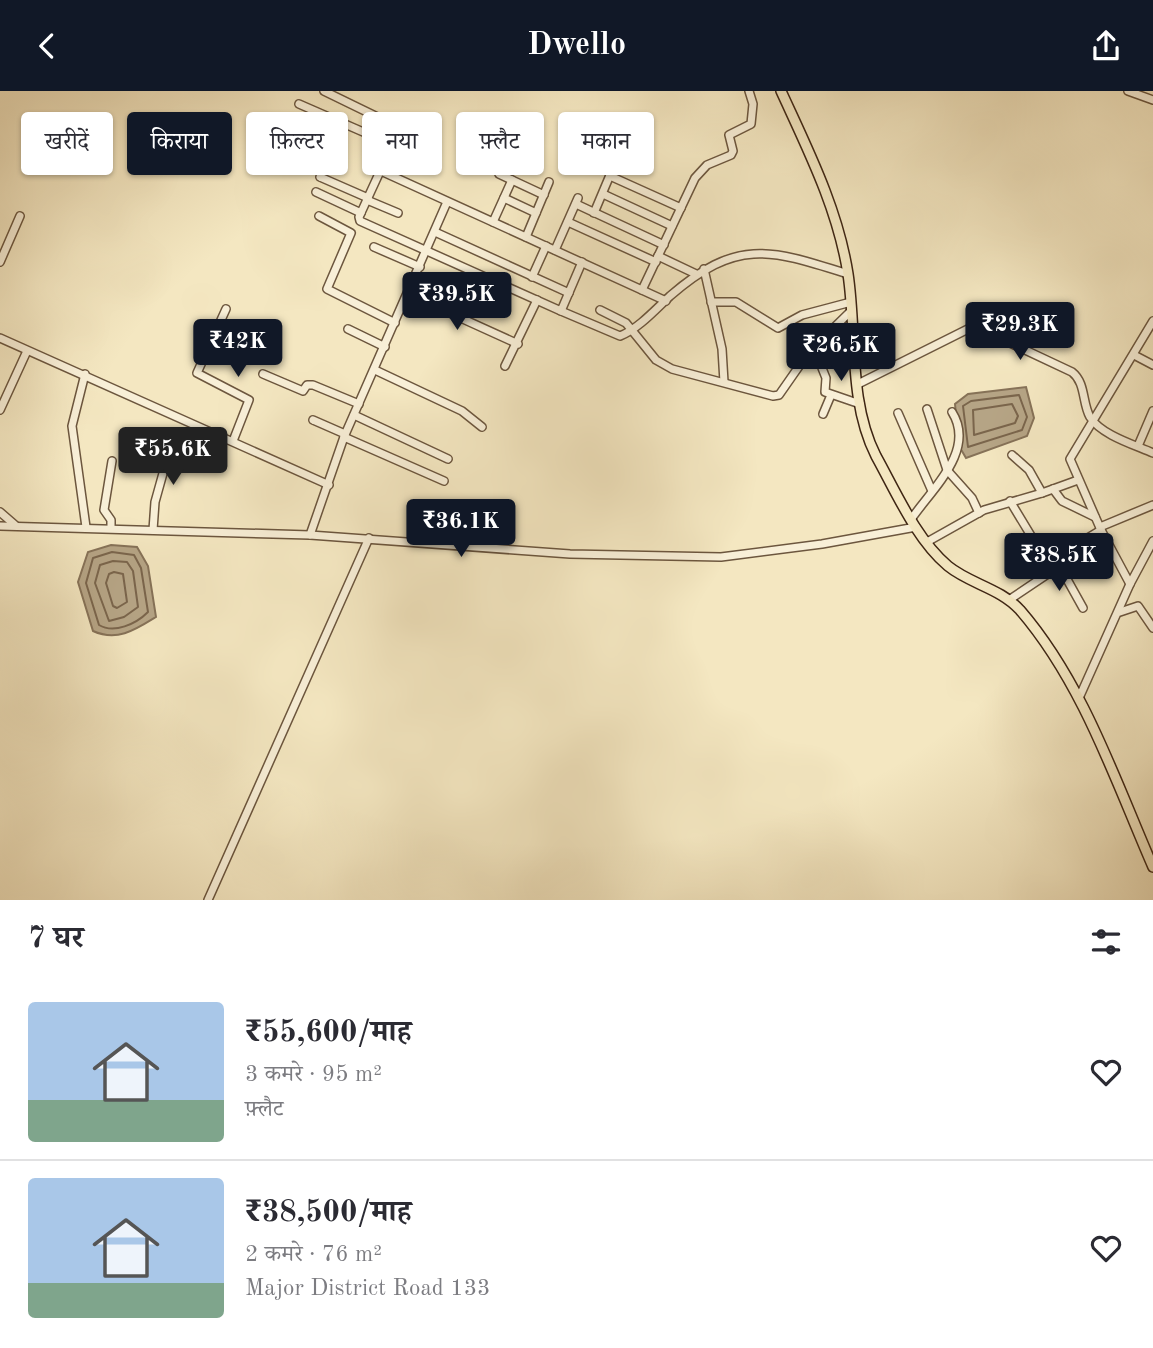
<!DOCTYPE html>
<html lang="hi">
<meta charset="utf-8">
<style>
:root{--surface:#fff;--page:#f7f7f7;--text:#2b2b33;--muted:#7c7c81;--line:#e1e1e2;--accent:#111827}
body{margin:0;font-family:"Old Standard TT","Noto Serif Devanagari",serif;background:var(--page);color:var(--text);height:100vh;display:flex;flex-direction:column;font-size:26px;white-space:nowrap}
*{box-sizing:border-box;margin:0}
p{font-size:23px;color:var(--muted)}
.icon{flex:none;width:38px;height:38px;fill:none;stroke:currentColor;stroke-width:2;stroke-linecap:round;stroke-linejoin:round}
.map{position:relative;height:809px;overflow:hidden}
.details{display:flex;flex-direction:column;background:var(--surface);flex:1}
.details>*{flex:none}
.hud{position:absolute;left:21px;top:21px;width:700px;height:63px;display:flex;gap:14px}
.price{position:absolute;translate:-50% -60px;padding:0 16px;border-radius:7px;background:var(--accent);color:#fff;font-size:23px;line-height:46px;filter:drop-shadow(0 2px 4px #0008)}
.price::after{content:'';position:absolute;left:50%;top:42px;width:21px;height:16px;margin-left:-10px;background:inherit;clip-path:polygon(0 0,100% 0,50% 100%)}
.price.on{background:#222;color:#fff}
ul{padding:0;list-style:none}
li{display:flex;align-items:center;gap:21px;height:175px;padding:0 28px}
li+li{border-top:2px solid var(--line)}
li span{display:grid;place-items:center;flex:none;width:196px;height:140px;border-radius:7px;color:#555}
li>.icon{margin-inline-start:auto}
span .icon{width:84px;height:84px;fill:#fffc;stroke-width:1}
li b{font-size:30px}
h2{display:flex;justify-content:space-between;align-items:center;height:84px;padding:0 28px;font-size:30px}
.pill{padding:0 24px;border-radius:7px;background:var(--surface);box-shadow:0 2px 5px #0004;font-size:24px;line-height:63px}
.pill.on{background:var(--accent);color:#fff}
header{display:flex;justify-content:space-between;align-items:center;height:91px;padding:0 28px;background:var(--accent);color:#fff;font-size:32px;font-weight:600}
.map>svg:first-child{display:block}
.water{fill:#b6a586;stroke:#867258;stroke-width:2}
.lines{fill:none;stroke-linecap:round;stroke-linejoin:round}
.shore{stroke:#7a654c;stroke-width:2}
.minor-casing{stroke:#6c563e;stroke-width:10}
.major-casing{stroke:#3e2513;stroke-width:12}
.minor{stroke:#f8efd7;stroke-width:7}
.major{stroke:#f4e7c1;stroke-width:9}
</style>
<header><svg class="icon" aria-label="back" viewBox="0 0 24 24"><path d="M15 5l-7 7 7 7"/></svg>Dwello<svg class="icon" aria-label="share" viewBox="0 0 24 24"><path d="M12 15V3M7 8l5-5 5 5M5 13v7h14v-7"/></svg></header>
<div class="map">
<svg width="1153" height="809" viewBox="0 0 1153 809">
<rect width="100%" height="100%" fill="#f4e7c1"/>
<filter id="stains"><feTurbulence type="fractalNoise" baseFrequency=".00286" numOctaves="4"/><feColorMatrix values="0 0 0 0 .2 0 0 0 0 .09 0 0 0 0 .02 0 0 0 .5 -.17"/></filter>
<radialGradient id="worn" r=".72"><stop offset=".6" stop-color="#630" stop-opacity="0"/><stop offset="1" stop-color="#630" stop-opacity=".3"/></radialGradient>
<!-- water -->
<g class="water">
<path d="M1026,296L1034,327L1027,345L966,367L959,355L955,313L968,303Z"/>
<path d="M111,454L137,456L148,475L156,526C135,539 117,551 93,540L78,491L88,461Z"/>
</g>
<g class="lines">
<!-- shore -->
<g class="shore">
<path d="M1019,304L1027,326L1022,339L968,356L963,315L971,310Z"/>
<path d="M1012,313L1018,325L1015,332L974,344L973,319Z"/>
<path d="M112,461L134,464L141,477L148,521C136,533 114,543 99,534L86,492L93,467Z"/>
<path d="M113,470L127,471L133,480L138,516L124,526L109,530L95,492L100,474Z"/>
<path d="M114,481L123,483L127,511L117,517L113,515L106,492L109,483Z"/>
</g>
<!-- minor casing -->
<g class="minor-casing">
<g id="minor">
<path d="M324,0L400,37L359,126L360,130L561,220L582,171"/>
<path d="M1128,0L1153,9"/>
<path d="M299,13L393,54"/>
<path d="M381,80L666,210"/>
<path d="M499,83L544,104"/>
<path d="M610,85L681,117"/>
<path d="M320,86L368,107"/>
<path d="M316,101L361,122"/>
<path d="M603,103L672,135"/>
<path d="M504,107L536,122"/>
<path d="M367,109L398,122"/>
<path d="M576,113L664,154"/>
<path d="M594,122L621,58L600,44L604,32"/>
<path d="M319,125L351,142L327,198L395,232"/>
<path d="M493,131L512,89"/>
<path d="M568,131L656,171"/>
<path d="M435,141L569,202"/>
<path d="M526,146L549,91"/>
<path d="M374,156L420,176"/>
<path d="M555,159L578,107"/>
<path d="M658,165L696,183"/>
<path d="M0,171L20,125"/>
<path d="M704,178L722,258L724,291"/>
<path d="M532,186L546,155"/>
<path d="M642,199L695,87L707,74L731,64L733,60L729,44L751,33L753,13L749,0"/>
<path d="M408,203L518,253"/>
<path d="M711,211H736L778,237L802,224L851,211"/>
<path d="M226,218L197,282L249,309L233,350"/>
<path d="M600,219L626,232L656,269L672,278L773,305L779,304L809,261L852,219"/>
<path d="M561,220L620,245C638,238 656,218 670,205C737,147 769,158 848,183"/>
<path d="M348,238L385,256"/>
<path d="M0,247L329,394"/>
<path d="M1134,264L1153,274"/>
<path d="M505,275L537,209"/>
<path d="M822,277L826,287L825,301L860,313"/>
<path d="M375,279L462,320L482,336"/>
<path d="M85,283L72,335L86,436"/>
<path d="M263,283L303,300L307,294H313L359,313"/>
<path d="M858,293L974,235L1072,281C1086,292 1082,312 1090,326C1101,344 1135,354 1153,362"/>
<path d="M927,318L947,379L972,407L979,422"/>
<path d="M0,319L27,260"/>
<path d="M898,322L932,400"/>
<path d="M823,323L831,304"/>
<path d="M354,324L448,368"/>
<path d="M313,329L345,343"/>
<path d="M344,346L444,390"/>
<path d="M1138,355L1153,320"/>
<path d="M1012,364L1029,379L1042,402L1078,389"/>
<path d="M1053,398L1062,410L1095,426"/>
<path d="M1010,410L1036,453L1050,454L1062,465"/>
<path d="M0,421L15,434"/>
<path d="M912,427C933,397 976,359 952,321"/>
<path d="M0,435L310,444L570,463L721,466L822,453L916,436"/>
<path d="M1100,436L1153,414"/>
<path d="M111,437V429L104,419L112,370"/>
<path d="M153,439L155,411L172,350"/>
<path d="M310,444L344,346L447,111"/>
<path d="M927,451L984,419L1042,402"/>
<path d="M1071,457L1080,473"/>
<path d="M1059,474L1083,517"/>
<path d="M1130,493L1101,439L1070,368L1153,230"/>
<path d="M1009,509L1055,478L1071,457L1101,439"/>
<path d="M1120,521L1138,515L1153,537"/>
<path d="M1079,607L1130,493L1153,450"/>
<path d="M208,809L369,447"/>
</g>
</g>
<!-- major casing -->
<g class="major-casing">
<path id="major" d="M781,0C808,59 838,118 848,183C857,242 848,310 876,365C896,401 916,448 948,475C970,493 1000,497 1020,519C1083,592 1115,689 1153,776"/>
</g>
<!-- minor -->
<use href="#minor" class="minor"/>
<!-- major -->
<use href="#major" class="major"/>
</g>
<rect width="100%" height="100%" filter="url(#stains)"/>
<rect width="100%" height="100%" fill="url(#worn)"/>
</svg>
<b class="price" style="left:457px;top:241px">₹39.5K</b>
<b class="price" style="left:1020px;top:271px">₹29.3K</b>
<b class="price" style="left:238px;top:288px">₹42K</b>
<b class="price" style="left:841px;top:292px">₹26.5K</b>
<b class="price on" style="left:173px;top:396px">₹55.6K</b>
<b class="price" style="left:461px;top:468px">₹36.1K</b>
<b class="price" style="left:1059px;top:502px">₹38.5K</b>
<div class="hud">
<a class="pill">खरीदें</a>
<a class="pill on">किराया</a>
<a class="pill">फ़िल्टर</a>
<a class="pill">नया</a>
<a class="pill">फ़्लैट</a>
<a class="pill">मकान</a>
</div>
</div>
<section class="details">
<h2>7 घर<svg class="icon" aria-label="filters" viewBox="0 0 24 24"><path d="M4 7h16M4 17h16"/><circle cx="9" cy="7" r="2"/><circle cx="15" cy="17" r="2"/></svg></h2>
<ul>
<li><span style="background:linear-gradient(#a9c7e8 70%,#7fa58c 0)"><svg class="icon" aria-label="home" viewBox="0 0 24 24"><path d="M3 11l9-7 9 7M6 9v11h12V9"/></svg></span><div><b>₹55,600/माह</b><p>3 कमरे · 95 m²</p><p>फ़्लैट</p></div><svg class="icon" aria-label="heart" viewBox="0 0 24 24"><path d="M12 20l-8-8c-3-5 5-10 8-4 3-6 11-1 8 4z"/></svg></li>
<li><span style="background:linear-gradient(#a9c7e8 75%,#7fa58c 0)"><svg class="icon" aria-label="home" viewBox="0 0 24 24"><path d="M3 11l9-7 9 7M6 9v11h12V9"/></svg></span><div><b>₹38,500/माह</b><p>2 कमरे · 76 m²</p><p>Major District Road 133</p></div><svg class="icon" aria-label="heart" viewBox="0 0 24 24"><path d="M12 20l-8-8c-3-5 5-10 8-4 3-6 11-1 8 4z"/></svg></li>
</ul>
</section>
